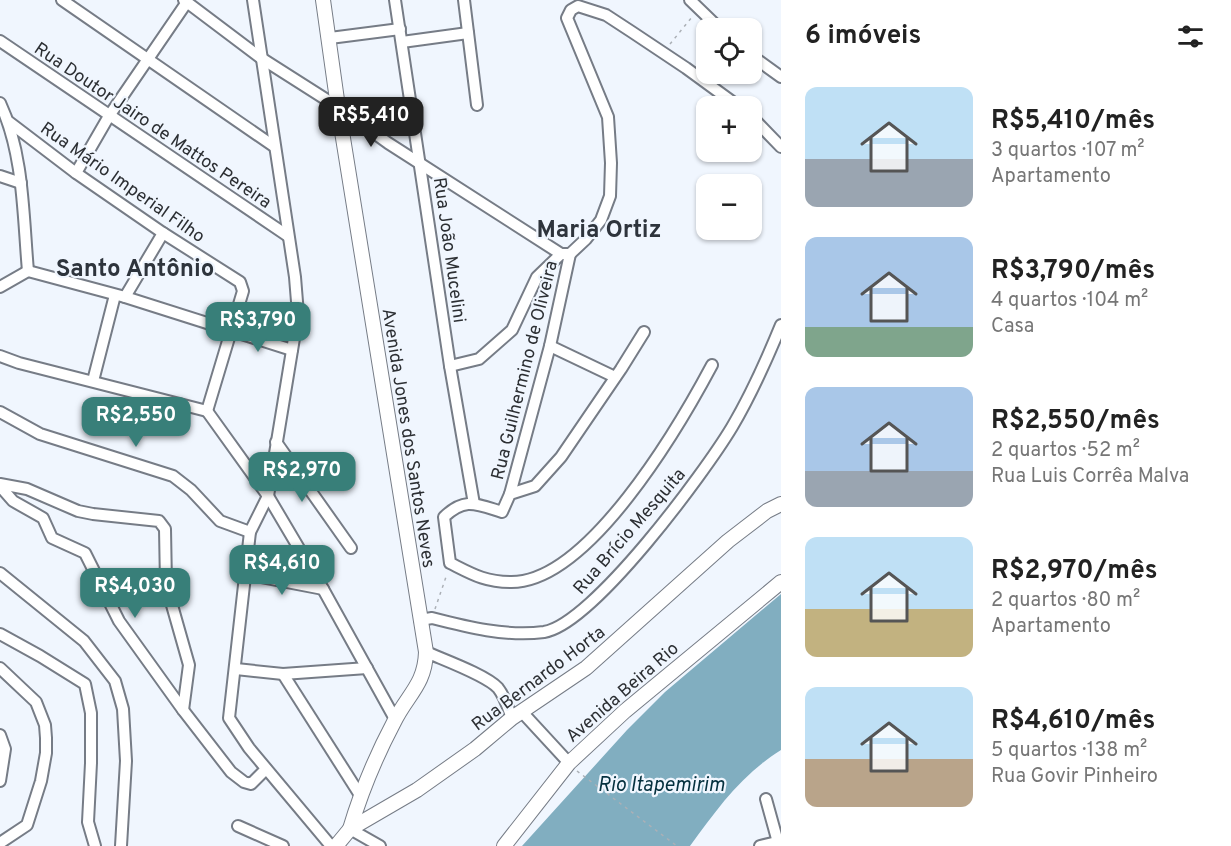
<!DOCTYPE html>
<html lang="pt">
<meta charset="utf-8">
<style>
:root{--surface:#fff;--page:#f6f6f6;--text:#222;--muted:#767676;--accent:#387f79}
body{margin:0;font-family:Overpass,sans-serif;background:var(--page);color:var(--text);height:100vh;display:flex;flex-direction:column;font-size:22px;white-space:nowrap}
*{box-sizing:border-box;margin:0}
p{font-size:20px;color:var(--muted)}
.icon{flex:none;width:33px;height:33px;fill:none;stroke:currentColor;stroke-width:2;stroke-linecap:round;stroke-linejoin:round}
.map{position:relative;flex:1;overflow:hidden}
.drawer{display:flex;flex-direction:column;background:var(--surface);width:450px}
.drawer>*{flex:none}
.controls{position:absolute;left:696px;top:18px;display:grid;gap:12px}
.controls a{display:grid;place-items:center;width:66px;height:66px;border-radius:12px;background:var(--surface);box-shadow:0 2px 4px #0004;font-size:30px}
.price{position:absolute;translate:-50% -51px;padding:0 14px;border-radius:12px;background:var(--accent);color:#fff;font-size:20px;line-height:39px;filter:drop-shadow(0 2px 3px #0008)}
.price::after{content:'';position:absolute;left:50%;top:36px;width:18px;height:14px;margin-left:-9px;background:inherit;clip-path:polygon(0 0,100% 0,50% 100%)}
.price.selected{background:#222;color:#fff}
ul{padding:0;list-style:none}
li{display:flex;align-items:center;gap:18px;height:150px;padding:0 24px}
li span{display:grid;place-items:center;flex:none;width:168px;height:120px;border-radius:12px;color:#555}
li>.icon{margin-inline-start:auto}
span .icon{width:72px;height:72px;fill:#fffc;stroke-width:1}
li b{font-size:26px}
h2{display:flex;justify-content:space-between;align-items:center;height:72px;padding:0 24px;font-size:26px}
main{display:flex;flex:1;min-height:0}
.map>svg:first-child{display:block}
.water{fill:#81aec0}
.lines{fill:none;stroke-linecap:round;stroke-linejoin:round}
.minor-casing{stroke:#767c86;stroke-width:14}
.major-casing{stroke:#767c86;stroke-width:16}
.path{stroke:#abb0b6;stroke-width:1.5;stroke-dasharray:3 4.5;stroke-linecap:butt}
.minor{stroke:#fff;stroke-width:10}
.major{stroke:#fff;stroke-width:14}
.labels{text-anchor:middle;stroke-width:4.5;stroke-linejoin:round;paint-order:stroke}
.street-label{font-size:18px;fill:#2c2f33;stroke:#f0f6fe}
.water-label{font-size:20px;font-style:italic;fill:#05313f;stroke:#f0f6fe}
.district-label{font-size:24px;font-weight:bold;fill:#2e343c;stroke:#f0f6fe}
</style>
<main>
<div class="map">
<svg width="781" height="846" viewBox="0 0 781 846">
<rect width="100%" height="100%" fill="#f0f6fe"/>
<!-- water -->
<path class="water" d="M781,594V750C741,775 718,808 690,846H522L627,730L665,692Z"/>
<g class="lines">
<!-- minor casing -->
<g class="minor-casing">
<g id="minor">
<path d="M62,0L275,147"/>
<path d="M184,0L261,58L338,107L388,143L561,254"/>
<path d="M253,0L295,277L298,314L268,496L250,532L229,718L249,748L331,846"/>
<path d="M395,0L450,366L474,504"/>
<path d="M464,0L477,105"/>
<path d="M690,0L719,28"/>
<path d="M330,38L400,29"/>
<path d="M0,41L288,236"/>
<path d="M402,42L468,33"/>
<path d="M752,56L781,77"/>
<path d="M0,103C24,154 23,216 28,271"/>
<path d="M752,117L781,147"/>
<path d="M9,122L76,173L163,233L240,282L243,291L207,411"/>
<path d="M76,173L109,116L187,2"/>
<path d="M0,176L21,183"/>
<path d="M28,271L125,297L292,350"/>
<path d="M0,287L28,271"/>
<path d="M125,297L163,233"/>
<path d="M644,332L621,369L561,457L535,486L510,494L502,512C476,504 465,497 444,517L450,563C472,574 485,582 510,582C588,584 680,425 712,365"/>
<path d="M550,346L615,377"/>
<path d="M0,356L19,363L207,411"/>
<path d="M450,366L479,359L512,330L537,277L561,254H570L586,239L601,220L610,196L611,163L608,117L567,18L571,10L578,6L606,15L632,32L686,68L738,106"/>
<path d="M93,381L115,295"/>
<path d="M207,411L268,496L323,589L395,719"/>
<path d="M0,412L40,434L173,476L191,490L220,521L250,532"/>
<path d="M276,442L351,548"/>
<path d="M0,484L27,489L78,511L93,514L159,521L165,529L166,584L189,665L183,710"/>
<path d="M0,486L13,501L43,518L52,538L85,553L119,621L183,710L231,772L244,782L251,784L266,769"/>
<path d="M510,494L550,346L570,254"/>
<path d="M0,573L84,641L115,681L123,709L126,761L121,846"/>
<path d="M246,574L323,589"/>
<path d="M420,620L432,618C467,627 506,637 544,632C593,624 705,472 732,427C751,395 767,359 781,325"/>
<path d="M0,634L40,656L85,684L91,713V763L88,822L95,846"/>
<path d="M426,652C444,660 486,675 498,688C505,697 508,708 512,718"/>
<path d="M0,668L36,702L45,725L46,738V753L41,781L27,825L0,843"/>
<path d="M236,669L283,674L367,668"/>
<path d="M283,674L360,795"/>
<path d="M522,712L569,763"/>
<path d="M0,735L5,749L0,781"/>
<path d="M766,799L779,846"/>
<path d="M238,826L283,846"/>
<path d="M350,829L380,846"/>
<path d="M760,846L781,841"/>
</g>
</g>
<!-- major casing -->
<g class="major-casing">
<g id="major">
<path d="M323,0L338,107L426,652C425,685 407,695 394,722C376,756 361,792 350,829"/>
<path d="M336,846L350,829L417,790L475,749L512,718L586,668L728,541L767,511L781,504"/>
<path d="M504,846L569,763L625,711L781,582"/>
</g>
</g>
<!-- path -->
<g class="path">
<path d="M670,44L692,17"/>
<path d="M435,609L447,574"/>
<path d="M577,771L677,846"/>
</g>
<!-- minor -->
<use href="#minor" class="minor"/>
<!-- major -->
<use href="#major" class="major"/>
</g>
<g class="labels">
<!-- street labels -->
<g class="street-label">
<text transform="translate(153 125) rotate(34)" y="6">Rua Doutor Jairo de Mattos Pereira</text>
<text transform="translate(123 182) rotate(35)" y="6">Rua Mário Imperial Filho</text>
<text transform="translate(450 250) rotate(82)" y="6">Rua João Mucelini</text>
<text transform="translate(524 370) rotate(-76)" y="6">Rua Guilhermino de Oliveira</text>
<text transform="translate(409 438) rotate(81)" y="6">Avenida Jones dos Santos Neves</text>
<text transform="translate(629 531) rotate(-49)" y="6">Rua Brício Mesquita</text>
<text transform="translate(538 678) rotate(-37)" y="6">Rua Bernardo Horta</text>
<text transform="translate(622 692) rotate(-41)" y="6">Avenida Beira Rio</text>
</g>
<!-- water labels -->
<g class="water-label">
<text x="661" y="791">Rio Itapemirim</text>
</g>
<!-- district labels -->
<g class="district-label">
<text x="599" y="237">Maria Ortiz</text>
<text x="135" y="276">Santo Antônio</text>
</g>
</g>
</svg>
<div class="controls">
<a><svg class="icon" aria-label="locate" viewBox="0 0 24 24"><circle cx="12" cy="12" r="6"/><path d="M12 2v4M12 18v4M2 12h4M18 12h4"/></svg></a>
<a>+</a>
<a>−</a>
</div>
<b class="price selected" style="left:371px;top:148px">R$5,410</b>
<b class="price" style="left:258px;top:353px">R$3,790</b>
<b class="price" style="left:136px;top:448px">R$2,550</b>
<b class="price" style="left:302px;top:503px">R$2,970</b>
<b class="price" style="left:282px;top:596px">R$4,610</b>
<b class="price" style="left:135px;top:619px">R$4,030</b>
</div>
<section class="drawer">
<h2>6 imóveis<svg class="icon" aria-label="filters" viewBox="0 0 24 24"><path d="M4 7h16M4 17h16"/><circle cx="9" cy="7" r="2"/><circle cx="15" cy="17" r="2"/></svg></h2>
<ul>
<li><span style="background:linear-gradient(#bfe0f5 60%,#9aa5b1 0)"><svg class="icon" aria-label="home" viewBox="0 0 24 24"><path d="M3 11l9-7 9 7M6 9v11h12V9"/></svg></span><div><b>R$5,410/mês</b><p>3 quartos · 107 m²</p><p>Apartamento</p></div></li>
<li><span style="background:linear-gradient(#a9c7e8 75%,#7fa58c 0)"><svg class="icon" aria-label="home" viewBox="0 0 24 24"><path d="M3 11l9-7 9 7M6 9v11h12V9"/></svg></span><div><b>R$3,790/mês</b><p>4 quartos · 104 m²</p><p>Casa</p></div></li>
<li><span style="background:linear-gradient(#a9c7e8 70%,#9aa5b1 0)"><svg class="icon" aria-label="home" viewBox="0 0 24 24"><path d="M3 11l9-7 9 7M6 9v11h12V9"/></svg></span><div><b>R$2,550/mês</b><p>2 quartos · 52 m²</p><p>Rua Luis Corrêa Malva</p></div></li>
<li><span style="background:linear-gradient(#bfe0f5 60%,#c2b280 0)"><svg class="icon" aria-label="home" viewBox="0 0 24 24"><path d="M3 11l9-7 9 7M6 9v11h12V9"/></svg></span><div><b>R$2,970/mês</b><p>2 quartos · 80 m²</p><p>Apartamento</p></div></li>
<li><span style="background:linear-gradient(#bfe0f5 60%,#b9a48a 0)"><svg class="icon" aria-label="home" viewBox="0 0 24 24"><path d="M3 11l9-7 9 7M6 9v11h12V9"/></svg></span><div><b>R$4,610/mês</b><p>5 quartos · 138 m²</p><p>Rua Govir Pinheiro</p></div></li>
</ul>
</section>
</main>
